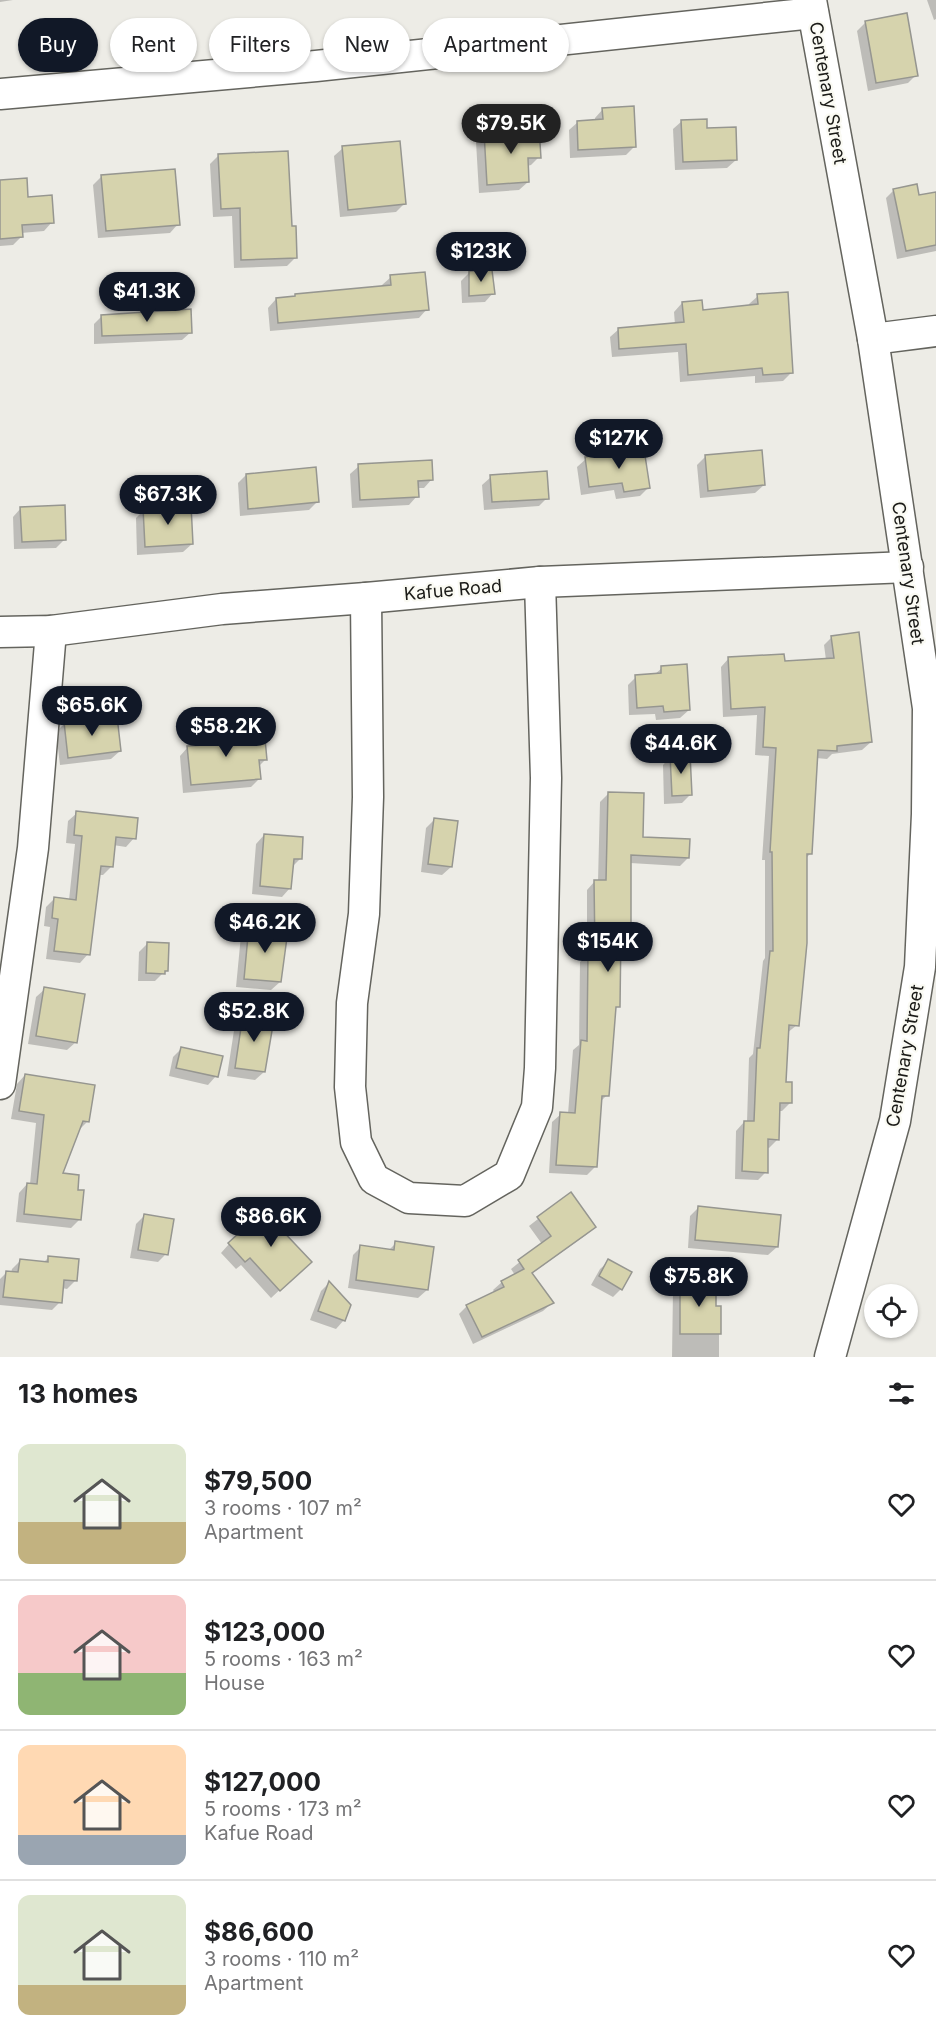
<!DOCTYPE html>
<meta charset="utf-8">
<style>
:root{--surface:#fff;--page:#f6f6f6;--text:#202124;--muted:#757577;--line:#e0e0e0;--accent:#111827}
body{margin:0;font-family:Inter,sans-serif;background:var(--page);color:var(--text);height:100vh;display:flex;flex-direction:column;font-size:22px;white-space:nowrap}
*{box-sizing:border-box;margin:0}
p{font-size:20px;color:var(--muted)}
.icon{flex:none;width:33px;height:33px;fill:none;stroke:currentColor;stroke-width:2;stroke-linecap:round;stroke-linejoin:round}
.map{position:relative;height:1357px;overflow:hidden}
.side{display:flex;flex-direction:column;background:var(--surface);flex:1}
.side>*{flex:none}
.top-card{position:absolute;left:18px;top:18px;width:600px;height:54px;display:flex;gap:12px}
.tools{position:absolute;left:864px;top:1284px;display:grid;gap:12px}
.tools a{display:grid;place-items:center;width:54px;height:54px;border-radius:50%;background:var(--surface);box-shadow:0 2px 4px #0004;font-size:30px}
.price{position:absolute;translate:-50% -51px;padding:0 14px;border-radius:21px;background:var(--accent);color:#fff;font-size:20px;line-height:39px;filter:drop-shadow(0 2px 3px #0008)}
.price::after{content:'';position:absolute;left:50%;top:36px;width:18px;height:14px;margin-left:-9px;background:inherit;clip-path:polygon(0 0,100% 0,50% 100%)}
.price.selected{background:#222;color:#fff}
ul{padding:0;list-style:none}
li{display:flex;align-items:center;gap:18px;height:150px;padding:0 18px}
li+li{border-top:2px solid var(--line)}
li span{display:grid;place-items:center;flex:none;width:168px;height:120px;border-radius:12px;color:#555}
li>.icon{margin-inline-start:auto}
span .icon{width:72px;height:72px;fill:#fffc;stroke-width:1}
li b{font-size:26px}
h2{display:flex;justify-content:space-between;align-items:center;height:72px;padding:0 18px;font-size:26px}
.chip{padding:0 21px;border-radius:27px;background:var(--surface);box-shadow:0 2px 4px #0004;font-size:21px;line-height:54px}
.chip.selected{background:var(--accent);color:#fff}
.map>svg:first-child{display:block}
.shadow{fill:#0003}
.building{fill:#d6d3ad;stroke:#969690;stroke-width:1.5}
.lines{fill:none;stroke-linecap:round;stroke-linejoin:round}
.minor-casing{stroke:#64645e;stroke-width:33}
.minor{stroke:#fff;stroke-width:30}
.labels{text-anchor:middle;stroke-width:4.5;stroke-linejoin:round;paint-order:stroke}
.street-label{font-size:18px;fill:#1a1a17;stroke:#fafaf3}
</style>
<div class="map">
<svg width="936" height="1357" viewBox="0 0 936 1357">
<rect width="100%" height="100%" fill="#edece6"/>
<!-- shadow -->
<g class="shadow">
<path d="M0,0H13L0,2Z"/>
<path d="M927,0H936V19L934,20Z"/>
<path d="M866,22L916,75L908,83L868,91L857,31Z"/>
<path d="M603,109L634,147L626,155L570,158L569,130L578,122L595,121V118Z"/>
<path d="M682,121L736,160L727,168L675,170L673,129Z"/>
<path d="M484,134L539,157L531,165L527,166L528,182L519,190L479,193L476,142Z"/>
<path d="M343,148L404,204L396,212L340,217L334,156Z"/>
<path d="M218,156L291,228L295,258L287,266L234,268L232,216L213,217L210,164Z"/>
<path d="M102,176L178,224L170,233L98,238L93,185Z"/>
<path d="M0,181L27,198L52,222L44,231L21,233L22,236L13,245L0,246Z"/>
<path d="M894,190L918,196L936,193V251L897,259L886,198Z"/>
<path d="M469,273L493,293L485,302L462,303L461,281Z"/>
<path d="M391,277L427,309L419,318L270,331L268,308L276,299L293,298L296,295L383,288L382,285Z"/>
<path d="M758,296L792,372L783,381L755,383V376L680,382L678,352L612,357L610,337L619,329L675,325L674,312L682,303L701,312L750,307L749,304Z"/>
<path d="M102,316L191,332L182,340L94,344V324Z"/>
<path d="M705,457L764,485L755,493L700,498L697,465Z"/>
<path d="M586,459L648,488L640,496L616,499L614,490L581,495L577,467Z"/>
<path d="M359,466L432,479L424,488H417V496L409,505L352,508L350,474Z"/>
<path d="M246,475L317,502L309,510L240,516L238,483Z"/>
<path d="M491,477L547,498L539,506L484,510L482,485Z"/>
<path d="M21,508L65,539L56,548L14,549L13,517Z"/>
<path d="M144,510L192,544L183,552L137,555L136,518Z"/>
<path d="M832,637L871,742L862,750L832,754L827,759L816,758L810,854L805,859L797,1025L787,1033L785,1083L790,1103L782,1111H779L778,1139L769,1148L766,1147V1172L758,1180L735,1179L736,1131L744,1122H747L749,1058L753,1054L763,961L765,958V860H762L769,756L755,755L757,715L723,717L721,667L729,658L783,662L826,660L824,645Z"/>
<path d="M662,668L689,710L680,718L656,720L655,714L629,715L628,685L636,677L654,675Z"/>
<path d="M64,724L120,751L111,759L60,765L56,732Z"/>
<path d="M203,732L240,742L266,759L258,767L259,779L251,787L183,793L180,756L188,747H195V741Z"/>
<path d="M671,756L690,795L682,803L664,804L663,765Z"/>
<path d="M608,794L642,838L688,858L680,866L630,863V930L619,938L618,1006L614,1010L607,1095L600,1102L595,1167L587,1175L549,1173L552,1122L561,1114H568L573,1050L579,1045L580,962L587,955V890L595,881H598L600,802Z"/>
<path d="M77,813L134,838L126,847L113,845L111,867L103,875H98L88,954L80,963L46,959L50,927L44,926L46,907L55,898L69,900L75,844L66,843L68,821Z"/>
<path d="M434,820L451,867L442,875L421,872L426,828Z"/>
<path d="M264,835L300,859L292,867L290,888L282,897L252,894L256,844Z"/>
<path d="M250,927L280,982L271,990L236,987L241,935Z"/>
<path d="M148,943L166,970L155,981H138L139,952Z"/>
<path d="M45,989L76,1042L67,1050L28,1044L36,997Z"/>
<path d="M243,1016L264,1072L255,1080L227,1076L235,1024Z"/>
<path d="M182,1048L216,1076L208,1085L169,1076L173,1057Z"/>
<path d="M25,1075L87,1122L79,1130L60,1175L76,1191L80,1219L71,1228L16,1222L19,1193L27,1184H30L36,1123L11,1119L17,1084Z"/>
<path d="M570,1194L594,1226L586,1235L531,1274L552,1303L543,1311L473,1344L459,1314L467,1306L495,1293L493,1290L502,1282L515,1275L511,1269L542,1244L529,1226Z"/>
<path d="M699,1207L736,1210L735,1212L777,1247L768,1255L688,1248L690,1216Z"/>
<path d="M144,1216L166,1254L158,1262L130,1258L136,1224Z"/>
<path d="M396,1243L427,1290L418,1298L348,1288L353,1255L361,1247L388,1251Z"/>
<path d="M229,1244L301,1270L271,1298L241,1265L236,1269L221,1253Z"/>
<path d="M49,1257L75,1281L67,1289L62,1288L60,1302L52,1310L0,1305V1279L6,1273H11L12,1269L20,1261L43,1263Z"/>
<path d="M609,1261L621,1289L613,1297L591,1285L600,1269Z"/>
<path d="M681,1281L714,1307H719V1357H672L673,1290Z"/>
<path d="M329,1283L344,1320L336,1329L310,1320L321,1291Z"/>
</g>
<!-- building -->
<g class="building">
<path d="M907,13L918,76L876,83L865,21Z"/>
<path d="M634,106L636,147L578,150L577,121L603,119L602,108Z"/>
<path d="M707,119V128L736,127L737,160L683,162L681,120Z"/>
<path d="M539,128L541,158H528L529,182L487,185L484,132Z"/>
<path d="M400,141L406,204L348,210L342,146Z"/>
<path d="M288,151L292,226H296L297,258L241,260L240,208L221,209L218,154Z"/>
<path d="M175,169L180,225L106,231L101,175Z"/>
<path d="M27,178L28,197L52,195L54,223L22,225L23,237L0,239V180Z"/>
<path d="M917,184L919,195L936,192V245L906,251L893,189Z"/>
<path d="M492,270L495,294L469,296V271Z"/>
<path d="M425,272L429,310L278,323L276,298L295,296V294L391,285L390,275Z"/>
<path d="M788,292L793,373L763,375L762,368L688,375L686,344L619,349L618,328L684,322L682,302L702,300L703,310L758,304L757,294Z"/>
<path d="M191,309L192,333L102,336L101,315Z"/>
<path d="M644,449L650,488L624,492L622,483L589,487L585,457Z"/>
<path d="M762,450L765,485L708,491L705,455Z"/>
<path d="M432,460L433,480L418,481L419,497L360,500L358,464Z"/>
<path d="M316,467L319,502L248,509L246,474Z"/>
<path d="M547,471L549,499L492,502L490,475Z"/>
<path d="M65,505L66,540L22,542L20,507Z"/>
<path d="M191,505L193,544L145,547L143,508Z"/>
<path d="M859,632L872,742L837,746V751L818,750L812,854H807V943L799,1026L789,1025L786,1082H792V1103H780L779,1140L768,1139V1173L742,1171L744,1121H754L757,1048H760L770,951H773L772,852H770L776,748L763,747L765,707L731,709L728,657L784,654L785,661L834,658L831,636Z"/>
<path d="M687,664L690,710L664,712L663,706L637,708L635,675L661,673V666Z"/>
<path d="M117,716L121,751L68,758L64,722Z"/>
<path d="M241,728L242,741L265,739L267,760H259L261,779L191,785L187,746L204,745L202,731Z"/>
<path d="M690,754L692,795L672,796L670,755Z"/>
<path d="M608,792L644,793L643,837L690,839L689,858L631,855V930H621L620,1007H616L609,1096H602L597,1167L556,1165L560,1112L575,1113L581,1040L587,1041L588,952H595L594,880H606Z"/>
<path d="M76,811L138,818L136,839L116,837L113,867L101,866L90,955L54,951L58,919L52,918L54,897L76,900L82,836L74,835Z"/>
<path d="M434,818L458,821L452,867L428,864Z"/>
<path d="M264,834L303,837L302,859H294L291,889L260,886Z"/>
<path d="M249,925L288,930L281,982L244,979Z"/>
<path d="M147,942L169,943L168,971H165V974L146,973Z"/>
<path d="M44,987L85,994L77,1043L36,1036Z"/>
<path d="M243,1014L274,1019L265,1072L235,1068Z"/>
<path d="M181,1047L223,1056L218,1077L176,1068Z"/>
<path d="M25,1074L95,1085L89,1122L83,1121L63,1173L79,1175L78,1190H84L81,1220L24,1214L27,1183L37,1184L44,1115L19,1111Z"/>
<path d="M571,1192L596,1227L532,1273L554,1303L482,1337L466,1305L504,1287L501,1281L524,1269L518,1260L551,1236L537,1217Z"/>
<path d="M272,1203L286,1219L278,1226L312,1262L280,1291L250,1258L245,1262L228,1243Z"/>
<path d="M698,1206L781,1215L778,1247L695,1240Z"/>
<path d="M144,1214L174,1219L168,1255L138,1250Z"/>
<path d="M395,1241L434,1247L428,1290L356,1280L360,1245L394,1250Z"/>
<path d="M48,1256L79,1259L77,1281L64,1280L62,1303L3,1297L6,1271L18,1272L20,1259L48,1262Z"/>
<path d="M608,1259L632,1272L622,1290L599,1276Z"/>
<path d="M680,1280H716V1306H721V1334H680Z"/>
<path d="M329,1281L351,1305L345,1321L318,1311Z"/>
</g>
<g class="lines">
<!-- minor casing -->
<g class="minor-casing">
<g id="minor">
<path d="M811,0L873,339L928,708L927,814L920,967L895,1121L830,1357"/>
<path d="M0,94L316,66L813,13"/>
<path d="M873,339L936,331"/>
<path d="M366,598L368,797L364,914L352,1003L350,1087L356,1142L374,1179L409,1198L465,1201L509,1175L537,1107L540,1068L546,778L540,582"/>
<path d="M0,632L51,631L222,609L366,598L540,582L908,567"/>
<path d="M0,1084L33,848L51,631"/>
</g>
</g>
<!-- minor -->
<use href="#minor" class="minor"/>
</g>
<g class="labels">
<!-- street labels -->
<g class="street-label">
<text transform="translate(828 93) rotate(80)" y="6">Centenary Street</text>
<text transform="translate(908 573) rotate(82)" y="6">Centenary Street</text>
<text transform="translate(453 590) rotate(-5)" y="6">Kafue Road</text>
<text transform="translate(905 1056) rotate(-80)" y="6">Centenary Street</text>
</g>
</g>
</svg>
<div class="tools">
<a><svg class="icon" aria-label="locate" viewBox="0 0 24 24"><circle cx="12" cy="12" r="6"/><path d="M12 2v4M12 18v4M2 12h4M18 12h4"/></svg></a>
</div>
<b class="price selected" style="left:511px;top:155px">$79.5K</b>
<b class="price" style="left:481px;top:283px">$123K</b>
<b class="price" style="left:147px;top:323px">$41.3K</b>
<b class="price" style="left:619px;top:470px">$127K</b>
<b class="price" style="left:168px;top:526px">$67.3K</b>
<b class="price" style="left:92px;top:737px">$65.6K</b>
<b class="price" style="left:226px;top:758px">$58.2K</b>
<b class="price" style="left:681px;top:775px">$44.6K</b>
<b class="price" style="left:265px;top:954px">$46.2K</b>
<b class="price" style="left:608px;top:973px">$154K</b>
<b class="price" style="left:254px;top:1043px">$52.8K</b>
<b class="price" style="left:271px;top:1248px">$86.6K</b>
<b class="price" style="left:699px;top:1308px">$75.8K</b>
<div class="top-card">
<a class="chip selected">Buy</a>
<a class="chip">Rent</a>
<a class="chip">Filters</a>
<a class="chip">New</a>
<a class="chip">Apartment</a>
</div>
</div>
<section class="side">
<h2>13 homes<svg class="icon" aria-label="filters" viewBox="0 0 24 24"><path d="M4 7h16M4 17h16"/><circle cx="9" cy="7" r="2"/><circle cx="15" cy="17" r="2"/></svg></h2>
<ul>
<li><span style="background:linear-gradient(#dfe7d0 65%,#c2b280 0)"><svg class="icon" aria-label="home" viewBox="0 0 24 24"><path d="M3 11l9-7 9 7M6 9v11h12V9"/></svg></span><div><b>$79,500</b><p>3 rooms · 107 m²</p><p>Apartment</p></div><svg class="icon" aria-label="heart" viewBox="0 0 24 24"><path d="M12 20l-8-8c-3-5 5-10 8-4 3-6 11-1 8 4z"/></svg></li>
<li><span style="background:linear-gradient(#f6c9c9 65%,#8fb573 0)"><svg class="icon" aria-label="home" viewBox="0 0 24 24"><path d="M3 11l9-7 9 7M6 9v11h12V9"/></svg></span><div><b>$123,000</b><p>5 rooms · 163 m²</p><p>House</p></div><svg class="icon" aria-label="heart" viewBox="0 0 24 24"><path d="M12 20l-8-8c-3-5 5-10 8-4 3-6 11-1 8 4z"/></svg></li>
<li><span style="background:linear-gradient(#ffd9b3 75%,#9aa5b1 0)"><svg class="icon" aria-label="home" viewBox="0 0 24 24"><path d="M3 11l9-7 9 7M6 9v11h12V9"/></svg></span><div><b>$127,000</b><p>5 rooms · 173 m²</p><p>Kafue Road</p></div><svg class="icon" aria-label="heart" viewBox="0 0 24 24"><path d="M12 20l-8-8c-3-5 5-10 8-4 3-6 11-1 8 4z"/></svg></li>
<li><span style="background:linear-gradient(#dfe7d0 75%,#c2b280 0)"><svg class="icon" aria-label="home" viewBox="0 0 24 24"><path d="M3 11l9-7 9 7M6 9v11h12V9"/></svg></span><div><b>$86,600</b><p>3 rooms · 110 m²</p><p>Apartment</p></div><svg class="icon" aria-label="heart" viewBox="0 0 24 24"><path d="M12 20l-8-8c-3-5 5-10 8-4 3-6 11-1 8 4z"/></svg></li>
</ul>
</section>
